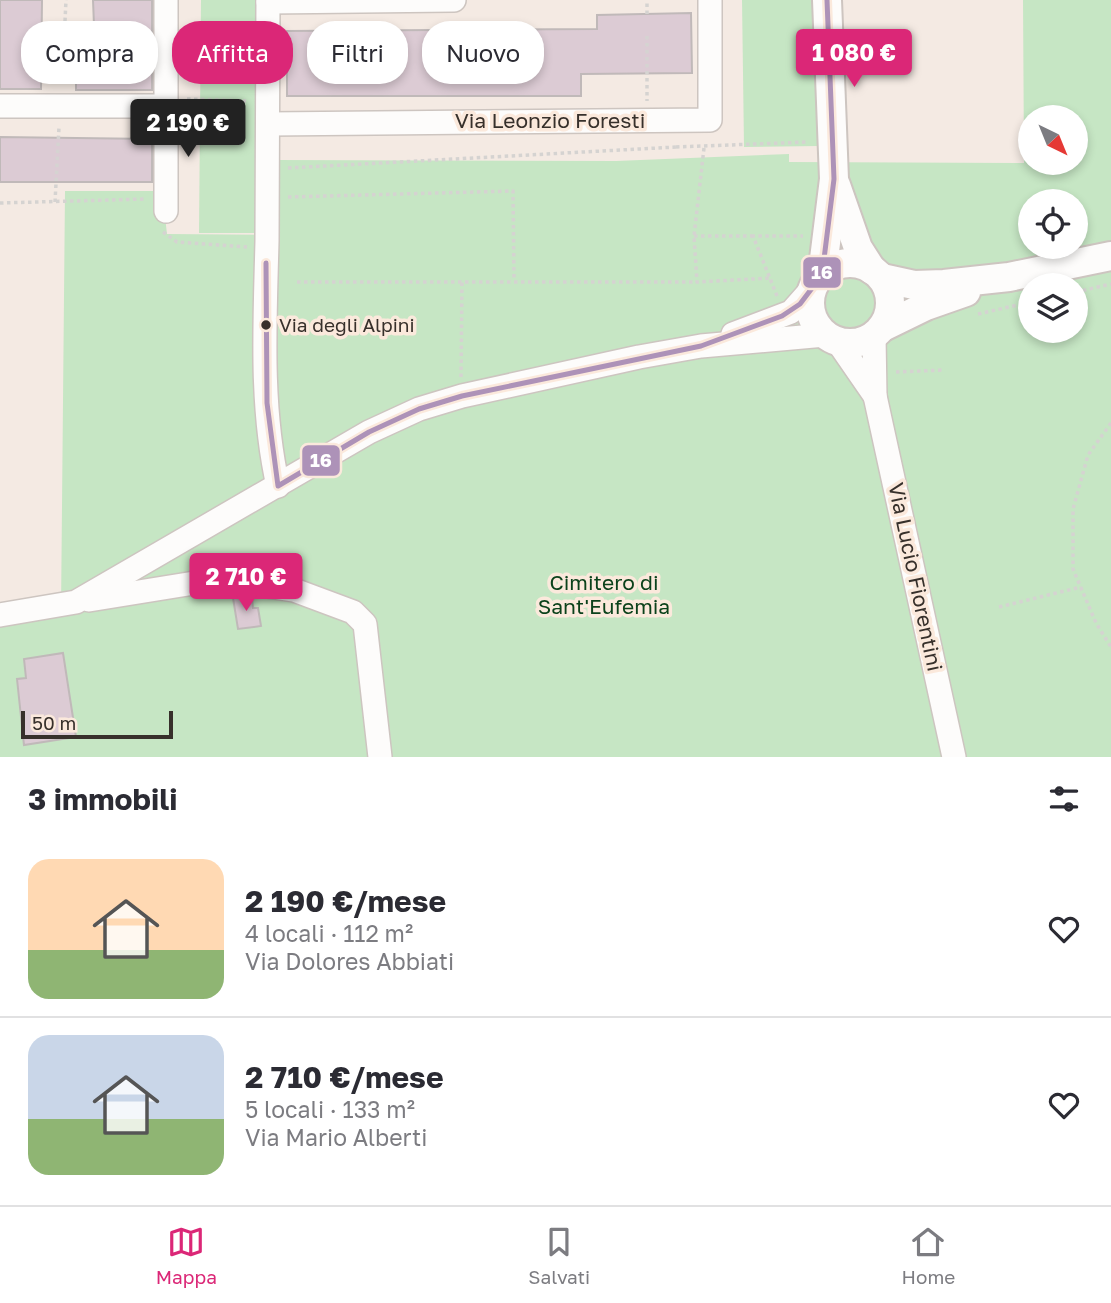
<!DOCTYPE html>
<html lang="it">
<meta charset="utf-8">
<style>
:root{--surface:#fff;--page:#f7f7f7;--text:#2b2b33;--muted:#7c7c81;--line:#e1e1e2;--accent:#db2777}
body{margin:0;font-family:"Golos Text",sans-serif;background:var(--page);color:var(--text);height:100vh;display:flex;flex-direction:column;font-size:26px;white-space:nowrap}
*{box-sizing:border-box;margin:0}
p{font-size:23px;color:var(--muted)}
.icon{flex:none;width:38px;height:38px;fill:none;stroke:currentColor;stroke-width:2;stroke-linecap:round;stroke-linejoin:round}
.map{position:relative;height:757px;overflow:hidden}
.side{display:flex;flex-direction:column;background:var(--surface);flex:1}
.side>*{flex:none}
.banner{position:absolute;left:21px;top:21px;width:700px;height:63px;display:flex;gap:14px}
.needle{width:46px;rotate:137deg}
.tools{position:absolute;left:1018px;top:105px;display:grid;gap:14px}
.tools a{display:grid;place-items:center;width:70px;height:70px;border-radius:50%;background:var(--surface);box-shadow:0 4px 10px #0003;font-size:35px}
.scale{position:absolute;left:21px;bottom:18px;width:152px;box-sizing:border-box;padding-left:7px;border:4px solid #37302b;border-top:0;font-size:19px;line-height:24px;white-space:nowrap;color:#37302b;-webkit-text-stroke:5px #fbe9dc;paint-order:stroke}
.price{position:absolute;translate:-50% -60px;padding:0 16px;border-radius:7px;background:var(--accent);color:#fff;font-size:23px;line-height:46px;filter:drop-shadow(0 2px 4px #0008)}
.price::after{content:'';position:absolute;left:50%;top:42px;width:21px;height:16px;margin-left:-10px;background:inherit;clip-path:polygon(0 0,100% 0,50% 100%)}
.price.on{background:#222;color:#fff}
ul{padding:0;list-style:none}
li{display:flex;align-items:center;gap:21px;height:175px;padding:0 28px}
li+li{border-top:2px solid var(--line)}
li span{display:grid;place-items:center;flex:none;width:196px;height:140px;border-radius:21px;color:#555}
li>.icon{margin-inline-start:auto}
span .icon{width:84px;height:84px;fill:#fffc;stroke-width:1}
li b{font-size:30px}
h2{display:flex;justify-content:space-between;align-items:center;height:84px;padding:0 28px;font-size:30px}
.tag{padding:0 24px;border-radius:28px;background:var(--surface);box-shadow:0 4px 10px #0003;font-size:24px;line-height:63px}
.tag.on{background:var(--accent);color:#fff}
.tab-bar{display:flex;justify-content:space-around;align-items:center;height:98px;border-top:2px solid var(--line);background:var(--surface);font-size:19px;color:var(--muted)}
.tab-bar a{display:grid;justify-items:center;gap:4px}
.tab-bar .on{color:var(--accent)}
.map>svg:first-child{display:block}
.green{fill:#c6e6c4;fill-rule:evenodd}
.building{fill:#dccbd4;stroke:#c0b9b9;stroke-width:2}
.lines{fill:none;stroke-linecap:round;stroke-linejoin:round}
.minor-casing{stroke:#cdc5c0;stroke-width:26}
.tertiary-casing{stroke:#cdc5c0;stroke-width:32}
.path{stroke:#d5d3d1;stroke-width:3.5;stroke-dasharray:3.5 3.5;stroke-linecap:butt}
.minor{stroke:#fdfcfb;stroke-width:23}
.tertiary{stroke:#fdfcfb;stroke-width:28}
.bus-1-casing{stroke:#fbe9dc;stroke-width:10}
.bus-1{stroke:#ad92b8;stroke-width:5}
.bus-dot{fill:#37302b;stroke:#fbe9dc;stroke-width:2.5}
.labels{text-anchor:middle;stroke-width:7;stroke-linejoin:round;paint-order:stroke}
.bus-label{font-size:19px;fill:#37302b;stroke:#fbe9dc;text-anchor:start}
.street-label{font-size:21px;fill:#37302b;stroke:#fbe9dc}
.park-label{font-size:21px;fill:#0b421b;stroke:#fbe9dc}
.line-badge{stroke:#fbe9dc;stroke-width:2.5}
.badge-label{font-size:19px;text-anchor:middle;font-weight:bold;fill:#fff}
</style>
<div class="map">
<svg width="1111" height="757" viewBox="0 0 1111 757">
<rect width="100%" height="100%" fill="#f4eae3"/>
<!-- green -->
<g class="green">
<path d="M201,0H256L255,233H199Z"/>
<path d="M742,0H813L819,146L744,147Z"/>
<path d="M1023,0H1111V757H0V622L61,611L65,191H162L167,234L277,235L275,160L616,161L789,154V162L1024,163ZM1031,117H1076V163H1031ZM1031,201H1076V247H1031ZM1031,285H1076V331H1031Z"/>
</g>
<!-- building -->
<g class="building">
<path d="M0,0H42L41,89H0Z"/>
<path d="M93,0H152V90H76V51H95Z"/>
<path d="M691,13L692,73L581,74V96H287V31L597,29V15Z"/>
<path d="M0,137L152,139V182H0Z"/>
<path d="M241,596L252,598L253,608H258L261,626L238,629L233,598Z"/>
<path d="M63,653L76,737L24,745L17,679L26,678L24,659Z"/>
</g>
<g class="lines">
<!-- minor casing -->
<g class="minor-casing">
<g id="minor">
<path d="M268,0C268,80 268,160 267,241C265,322 260,406 278,486"/>
<path d="M268,2L454,0"/>
<path d="M0,106H166"/>
<path d="M269,124L710,120V0"/>
<path d="M166,211V0"/>
<path d="M733,334L791,312L814,286"/>
<path d="M874,336L875,396L954,757"/>
<path d="M837,341L875,396"/>
<path d="M89,600L219,579L294,590L353,612L365,624L380,757"/>
<path d="M0,615L76,602L369,432L419,409L462,396L639,357L701,346L825,335"/>
</g>
</g>
<!-- tertiary casing -->
<g class="tertiary-casing">
<g id="tertiary">
<path d="M836,185L858,248L872,270"/>
<circle cx="850" cy="303" r="40"/>
<path d="M822,275L834,179L827,0"/>
<path d="M882,278L914,285L944,284L1009,277L1111,256"/>
<path d="M883,327L926,306L966,292"/>
</g>
</g>
<!-- path -->
<g class="path">
<path d="M647,14V0"/>
<path d="M647,36V101"/>
<path d="M62,84L66,0"/>
<path d="M187,99L246,101"/>
<path d="M676,147L808,142"/>
<path d="M704,148L694,236L697,282L771,278"/>
<path d="M288,168L676,147"/>
<path d="M288,197L513,191L514,281"/>
<path d="M55,202L59,127"/>
<path d="M0,203L146,199"/>
<path d="M163,232L177,242L247,247"/>
<path d="M694,236H753"/>
<path d="M297,282H697"/>
<path d="M1076,292L1111,284"/>
<path d="M777,296L753,236H803"/>
<path d="M978,314L1031,302"/>
<path d="M896,372L944,370"/>
<path d="M461,377L462,281"/>
<path d="M1111,423L1088,455L1073,509V569L1096,623L1111,647"/>
<path d="M999,607L1081,587"/>
</g>
<!-- minor -->
<use href="#minor" class="minor"/>
<!-- tertiary -->
<use href="#tertiary" class="tertiary"/>
<!-- bus-1 casing -->
<g class="bus-1-casing">
<path id="bus-1" d="M266,263L267,403L278,486L369,432L419,409L462,396L701,346L782,316L800,304L822,275L834,179L827,0"/>
</g>
<!-- bus-1 -->
<use href="#bus-1" class="bus-1"/>
</g>
<!-- markers -->
<circle class="bus-dot" cx="266" cy="325" r="6"/>
<g class="labels">
<!-- bus labels -->
<g class="bus-label">
<text x="279" y="332">Via degli Alpini</text>
</g>
<!-- street labels -->
<g class="street-label">
<text x="550" y="128">Via Leonzio Foresti</text>
<text transform="translate(915 577) rotate(78)" y="7">Via Lucio Fiorentini</text>
</g>
<!-- park labels -->
<g class="park-label">
<text x="604" y="590">Cimitero di<tspan x="604" dy="24">Sant'Eufemia</tspan></text>
</g>
</g>
<g class="line-badge">
<rect x="802" y="256" width="40" height="33" rx="7" fill="#ad92b8"/>
<rect x="301" y="444" width="40" height="33" rx="7" fill="#ad92b8"/>
</g>
<g class="badge-label">
<text x="822" y="279">16</text>
<text x="321" y="467">16</text>
</g>
</svg>
<div class="tools">
<a><svg class="needle" viewBox="-14 -14 28 28"><path d="M0-13l5 13h-10z" fill="#e53935"/><path d="M0 13l5-13h-10z" fill="#7c7c81"/></svg></a>
<a><svg class="icon" aria-label="locate" viewBox="0 0 24 24"><circle cx="12" cy="12" r="6"/><path d="M12 2v4M12 18v4M2 12h4M18 12h4"/></svg></a>
<a><svg class="icon" aria-label="layers" viewBox="0 0 24 24"><path d="M12 4l9 5-9 5-9-5zM3 14l9 5 9-5"/></svg></a>
</div>
<div class="scale">50 m</div>
<b class="price" style="left:854px;top:89px">1 080 €</b>
<b class="price on" style="left:188px;top:159px">2 190 €</b>
<b class="price" style="left:246px;top:613px">2 710 €</b>
<div class="banner">
<a class="tag">Compra</a>
<a class="tag on">Affitta</a>
<a class="tag">Filtri</a>
<a class="tag">Nuovo</a>
</div>
</div>
<section class="side">
<h2>3 immobili<svg class="icon" aria-label="filters" viewBox="0 0 24 24"><path d="M4 7h16M4 17h16"/><circle cx="9" cy="7" r="2"/><circle cx="15" cy="17" r="2"/></svg></h2>
<ul>
<li><span style="background:linear-gradient(#ffd9b3 65%,#8fb573 0)"><svg class="icon" aria-label="home" viewBox="0 0 24 24"><path d="M3 11l9-7 9 7M6 9v11h12V9"/></svg></span><div><b>2 190 €/mese</b><p>4 locali · 112 m²</p><p>Via Dolores Abbiati</p></div><svg class="icon" aria-label="heart" viewBox="0 0 24 24"><path d="M12 20l-8-8c-3-5 5-10 8-4 3-6 11-1 8 4z"/></svg></li>
<li><span style="background:linear-gradient(#c9d6e8 60%,#8fb573 0)"><svg class="icon" aria-label="home" viewBox="0 0 24 24"><path d="M3 11l9-7 9 7M6 9v11h12V9"/></svg></span><div><b>2 710 €/mese</b><p>5 locali · 133 m²</p><p>Via Mario Alberti</p></div><svg class="icon" aria-label="heart" viewBox="0 0 24 24"><path d="M12 20l-8-8c-3-5 5-10 8-4 3-6 11-1 8 4z"/></svg></li>
</ul>
</section>
<nav class="tab-bar">
<a class="on"><svg class="icon" aria-label="map" viewBox="0 0 24 24"><path d="M3 6l6-2 6 2 6-2v14l-6 2-6-2-6 2zM9 4v14M15 6v14"/></svg>Mappa</a>
<a><svg class="icon" aria-label="saved" viewBox="0 0 24 24"><path d="M7 4h10v16l-5-4-5 4z"/></svg>Salvati</a>
<a><svg class="icon" aria-label="home" viewBox="0 0 24 24"><path d="M3 11l9-7 9 7M6 9v11h12V9"/></svg>Home</a>
</nav>
